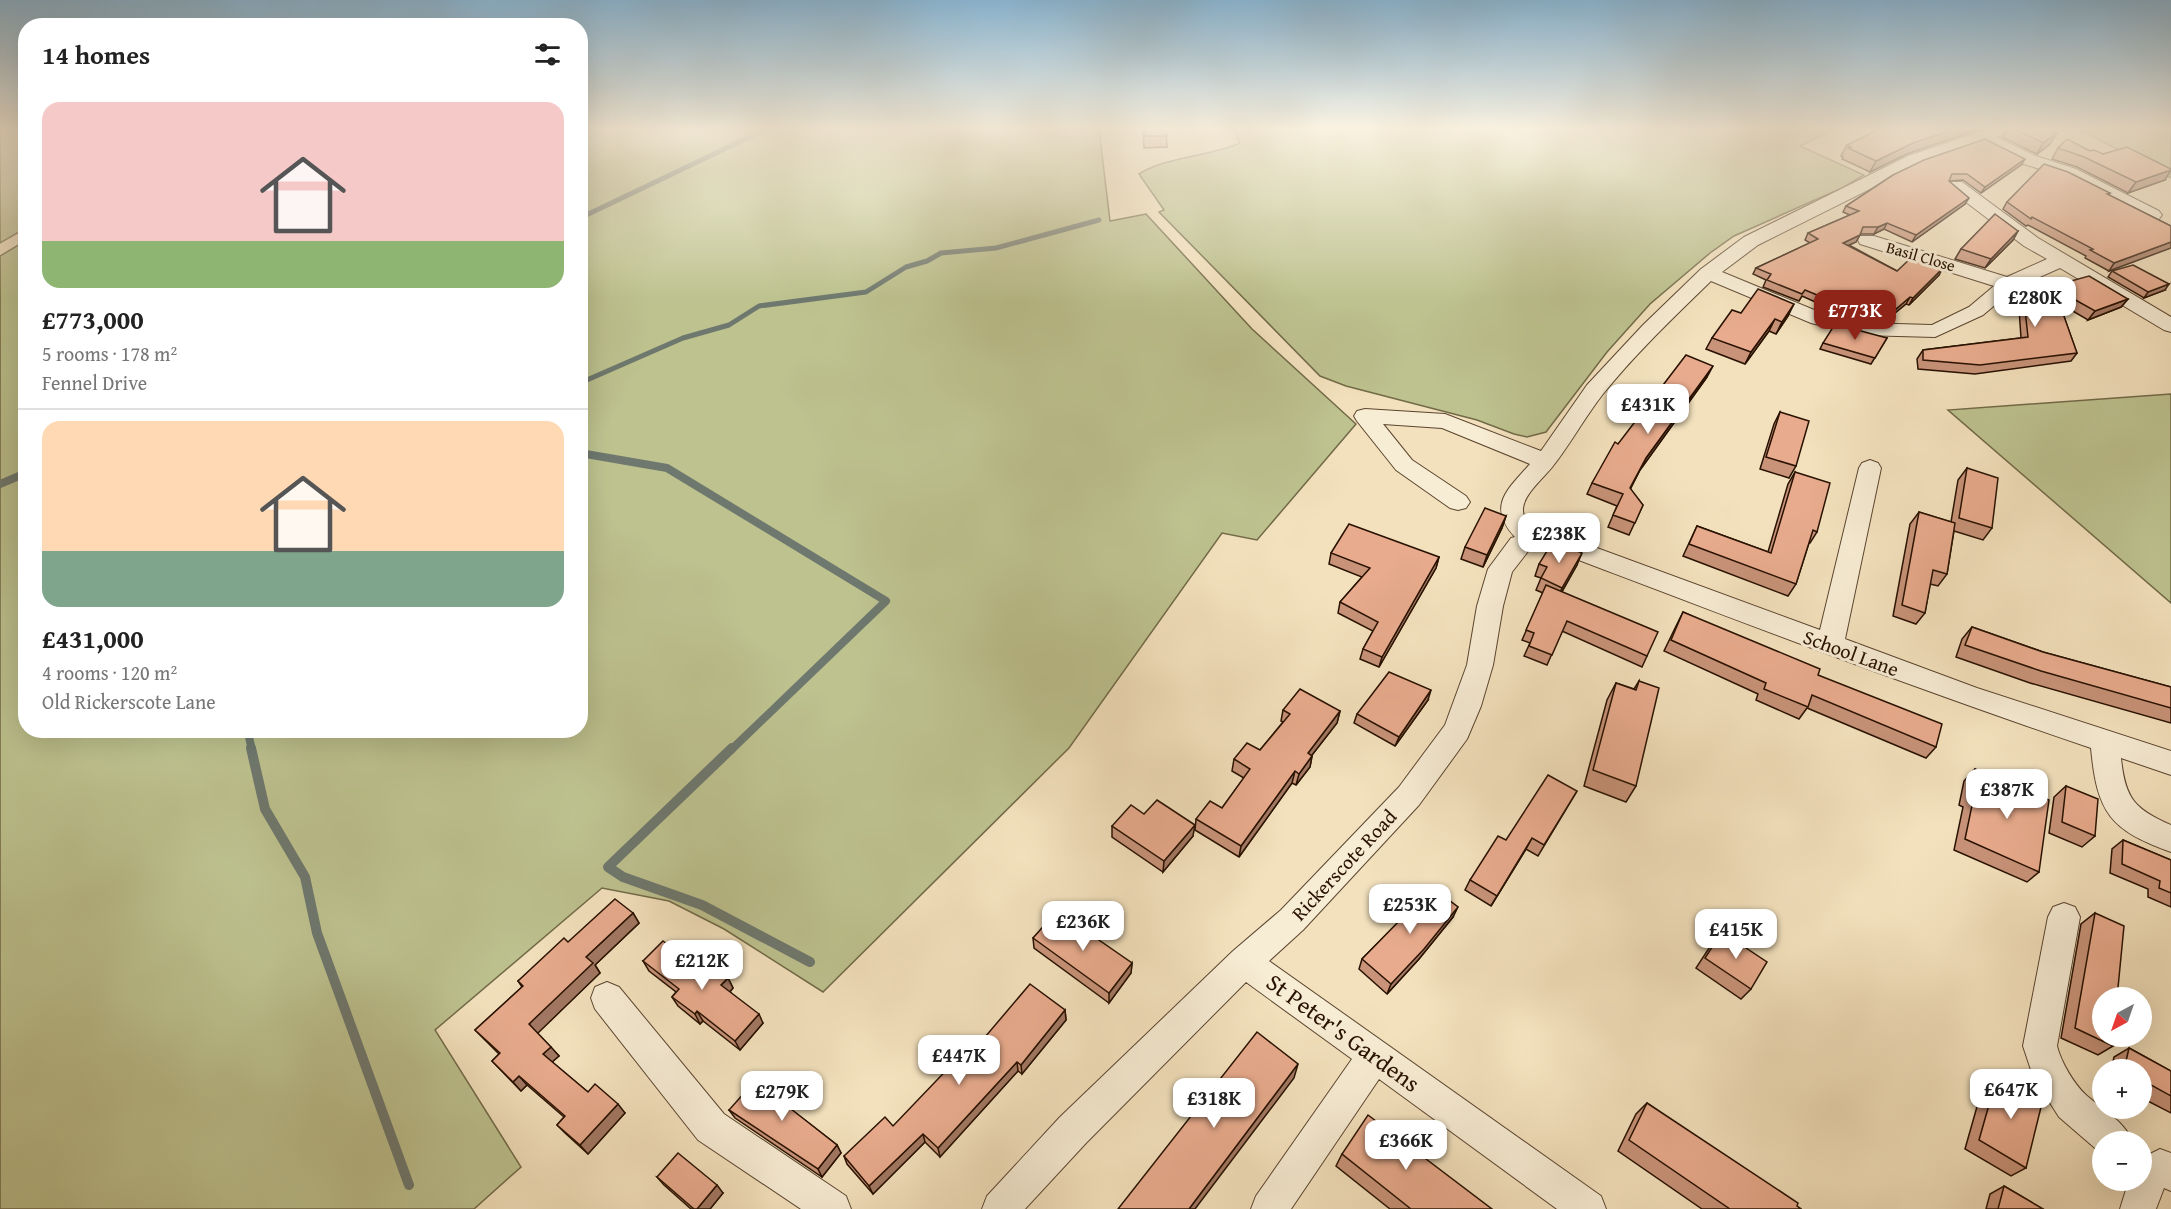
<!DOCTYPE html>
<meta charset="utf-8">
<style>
:root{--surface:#fff;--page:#f2f2f2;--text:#222;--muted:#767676;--line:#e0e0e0;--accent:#8f2418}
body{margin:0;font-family:"Gentium Book Plus",serif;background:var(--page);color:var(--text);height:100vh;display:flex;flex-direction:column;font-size:22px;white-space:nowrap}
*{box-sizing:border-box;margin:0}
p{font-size:20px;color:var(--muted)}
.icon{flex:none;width:33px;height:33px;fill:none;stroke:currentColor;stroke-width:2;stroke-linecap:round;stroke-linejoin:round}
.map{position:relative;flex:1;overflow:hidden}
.panel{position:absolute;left:18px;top:18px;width:570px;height:720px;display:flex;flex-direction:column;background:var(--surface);border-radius:24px;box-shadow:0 6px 24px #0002}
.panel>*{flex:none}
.needle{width:39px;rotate:220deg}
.tools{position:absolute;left:2092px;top:987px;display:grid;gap:12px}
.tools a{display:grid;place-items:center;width:60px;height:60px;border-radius:50%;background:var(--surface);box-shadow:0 6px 24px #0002;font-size:30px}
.price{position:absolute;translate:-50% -51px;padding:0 14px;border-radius:12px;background:#fff;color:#222;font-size:20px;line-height:39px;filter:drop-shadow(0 2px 3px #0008)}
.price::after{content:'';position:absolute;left:50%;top:36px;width:18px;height:14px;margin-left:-9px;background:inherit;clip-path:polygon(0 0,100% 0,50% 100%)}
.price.on{background:var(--accent);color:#fff}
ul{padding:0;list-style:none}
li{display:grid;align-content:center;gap:12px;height:318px;padding:0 24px}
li+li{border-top:2px solid var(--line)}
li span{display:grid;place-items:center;height:186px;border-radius:18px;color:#555}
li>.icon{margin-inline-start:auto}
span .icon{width:108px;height:108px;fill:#fffc;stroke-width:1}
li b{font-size:26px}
h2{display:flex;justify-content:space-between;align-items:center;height:72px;padding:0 24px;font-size:26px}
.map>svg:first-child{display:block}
.green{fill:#bdc28f;stroke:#726a48;stroke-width:1.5}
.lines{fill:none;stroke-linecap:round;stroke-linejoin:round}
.stream-far2{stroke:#6e786e;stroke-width:5}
.stream-far1{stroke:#6e786e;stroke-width:8}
.stream{stroke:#6e786e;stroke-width:10}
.minor-casing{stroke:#5b452f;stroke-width:2}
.minor{fill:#f7ecd4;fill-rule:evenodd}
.wall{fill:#c89379;stroke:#281100;stroke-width:1.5}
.shaded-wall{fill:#a27863;stroke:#281100;stroke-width:1.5}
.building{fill:#e8ab8d;stroke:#281100;stroke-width:1.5}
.labels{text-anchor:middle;stroke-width:6;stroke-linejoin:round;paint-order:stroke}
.far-street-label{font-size:16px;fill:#281100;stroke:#f7ecd4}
.street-label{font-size:20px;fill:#281100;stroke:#f7ecd4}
.near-street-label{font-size:24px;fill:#281100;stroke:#f7ecd4}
</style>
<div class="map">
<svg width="2171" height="1209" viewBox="0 0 2171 1209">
<rect width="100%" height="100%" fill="#f3e1bd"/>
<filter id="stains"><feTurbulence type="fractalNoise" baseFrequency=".00333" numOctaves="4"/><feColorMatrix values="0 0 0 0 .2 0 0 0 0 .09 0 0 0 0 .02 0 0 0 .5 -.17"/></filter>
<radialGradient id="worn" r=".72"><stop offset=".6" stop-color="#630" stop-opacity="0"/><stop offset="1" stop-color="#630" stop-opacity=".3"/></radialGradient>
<!-- green -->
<g class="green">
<path d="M0,129H25L26,228L0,243Z"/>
<path d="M581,129H1099L1110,221L1146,214L1252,329L1356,424L1257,540L1222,533L1069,748L823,992L724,929L669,901L602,888L435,1030L521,1167L474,1209H0V256L25,241L26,730H580Z"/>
<path d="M1233,129H1835L1800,146L1864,175L1842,188L1734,236L1710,253L1650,304L1607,352L1546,432L1527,437L1514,434L1477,420L1346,386L1320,376L1159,212L1164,210L1139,174C1168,156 1208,157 1240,143Z"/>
<path d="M2079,129H2171V178Z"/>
<path d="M2171,394V603L1948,410Z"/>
</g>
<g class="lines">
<!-- stream-far2 -->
<g class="stream-far2">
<path d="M580,218L766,129"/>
<path d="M580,383L683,338L729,325L759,306L866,292L906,267L927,261L941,253L996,248L1099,220"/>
</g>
<!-- stream-far1 -->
<g class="stream-far1">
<path d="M580,453L667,468L886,601L731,750"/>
<path d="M0,484L26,473"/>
<path d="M251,730L249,737L252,750"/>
</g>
<!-- stream -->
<g class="stream">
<path d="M251,748L265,809L305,877L317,933L409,1185"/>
<path d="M732,748L608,867L623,877L702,905L810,962"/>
</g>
<!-- minor casing -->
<g class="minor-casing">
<g id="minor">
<path d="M1988,129H2013L2011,132L1996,137L2036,156L2076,169L2159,211L2162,215L2159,219H2147L2064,177L2024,164L1981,143L1920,164L1758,245L1722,272L1824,314L1861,323L1932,325L1969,307L1994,286L1860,244L1858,240L1860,236H1874L2007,277L2047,259L2024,246L1950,190L1947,186L1950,182H1962L2038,238L2171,317V332L2164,330L2060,268L2015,288L1983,315L1935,337L1861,335L1811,323L1711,281C1674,317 1635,354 1603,394C1585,417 1571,443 1553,466C1544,478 1522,495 1523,511C1525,533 1551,532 1567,537L1820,630L1859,468L1862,463L1870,460L1878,463L1881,468L1845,639L1977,688L2171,751V775L2121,758C2125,798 2134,809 2171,825V852C2110,830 2097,813 2091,748C1910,687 1734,619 1555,551L1529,550L1512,572L1503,606L1493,665L1481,706L1467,739L1419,805L1303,930L1269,961L1601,1196L1606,1209H1557L1379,1079L1291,1209H1251L1256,1196L1352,1059L1246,982L1086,1143L1025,1209H982L987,1196L1060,1117L1233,951L1281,910L1399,787L1445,725L1467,665L1477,606L1488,569L1511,538L1515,537C1486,506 1508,489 1530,464L1442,428L1383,424L1412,460L1466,496L1470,502L1466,508L1458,510L1450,508L1396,470L1357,421L1354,416L1357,411L1365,409L1445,414L1541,451L1587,385L1643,325L1701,269L1744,237L1908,156Z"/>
<path d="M2064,903L2075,907L2080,917L2057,1046C2061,1062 2074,1084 2086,1095C2103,1110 2124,1121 2133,1142H2103V1155L2059,1117L2033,1076L2023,1046L2048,917L2053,907Z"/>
<path d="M607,982L619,987L724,1114L846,1196L851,1209H801L698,1140L595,1009L591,998L595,987Z"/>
<path d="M2160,1149L2171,1153V1191L2164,1188L2156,1209H2120L2129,1180H2142V1158Z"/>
</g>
</g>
<!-- minor -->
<use href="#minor" class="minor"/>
</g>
<!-- wall -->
<g class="wall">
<path d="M1143,129H1166L1167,147L1144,148Z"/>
<path d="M2007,129H2049L2050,144L2037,154L2002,137Z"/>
<path d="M1847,145L1907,154L1870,172L1842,159L1843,157L1841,156Z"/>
<path d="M2058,148L2090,151L2165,180L2128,193L2077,167L2052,159Z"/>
<path d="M2021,165L1981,193L1963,180L1949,181L1965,204L1912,242L1884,229L1874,234H1860L1856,242L1849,245L1897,271L1939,275L1909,305L1906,304L1885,321H1861L1841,316L1842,314L1802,296L1799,301L1763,287L1766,280L1753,274L1756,268L1810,243L1805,240L1808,233L1850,215L1843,212L1846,206L1893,175Z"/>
<path d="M2110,193L2109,195L2171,226L2109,271L2085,258L2086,256L2028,225L2026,226L2003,209L2007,202Z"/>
<path d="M2018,231L2013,240L1985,268L1955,259L1961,249Z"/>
<path d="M2112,271L2165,290L2144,298L2108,277Z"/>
<path d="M2053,286L2128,299L2121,307L2088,320L2059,303L2077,353L2071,361L1975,374L1918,369L1917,359L1923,350L2021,338L2019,309L2024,300Z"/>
<path d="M1741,313L1788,316L1776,334L1769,331L1745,364L1706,349L1712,338Z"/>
<path d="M1887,338L1871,364L1820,349L1823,343Z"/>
<path d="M1707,377L1640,470L1630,489L1643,505L1629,535L1608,527L1617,506L1587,494L1592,483L1618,444Z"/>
<path d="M1780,412L1796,466L1789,478L1760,469L1774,424Z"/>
<path d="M1967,468L1992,528L1983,540L1954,531L1947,574L1938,586L1930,584L1925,613L1916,624L1893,616L1910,524L1919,512L1951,522L1958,480Z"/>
<path d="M1795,472L1817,532L1810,543H1809L1796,584L1788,596L1683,556L1697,526L1768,552L1788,484Z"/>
<path d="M1506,516L1502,528L1483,567L1461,559L1465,547Z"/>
<path d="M1331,553L1439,557L1436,568L1379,667L1360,659L1363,649L1373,631L1338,613L1340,602L1362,577L1329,564Z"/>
<path d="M1539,564L1577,565L1562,592L1647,656L1642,667L1562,631L1547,665L1524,656L1530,643L1522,640L1543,593L1536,590L1541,578L1535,576Z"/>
<path d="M1683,612L1818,675L1936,747L1926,758L1807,708L1799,719L1756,700L1758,694L1664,651L1677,624Z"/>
<path d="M1972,627L2043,652L2171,687V723L2030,683L1956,657L1962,639Z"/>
<path d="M1639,681L1636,786L1626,802L1584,786L1607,700L1616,683L1634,689Z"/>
<path d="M1428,700L1395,746L1354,723L1357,714Z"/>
<path d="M1283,710L1340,711L1337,723L1312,755V756L1310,767L1296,785L1292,783L1239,857L1195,830L1196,819L1222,808L1244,778L1232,771L1234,759L1260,750L1283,722L1281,721Z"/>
<path d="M1975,769L2039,872L2027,882L1954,850L1963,807L1959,805L1964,781Z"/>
<path d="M2066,786L2095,836L2082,847L2049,833L2054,797Z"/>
<path d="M1577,791L1538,856L1526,849L1491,906L1465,890L1470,880L1506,840Z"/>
<path d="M1144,814L1193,836L1163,872L1112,837V826Z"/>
<path d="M2123,840L2171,860V907L2148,897V889L2110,873L2112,849Z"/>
<path d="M633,913L639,923L595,965L600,973L537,1033L559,1056L552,1062L588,1092L625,1113L588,1154L565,1133L557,1125L564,1117L527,1085L521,1091L492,1061L499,1054L475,1030L522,987L518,981L568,942Z"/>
<path d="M2095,913L2113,1046L2098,1055L2061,1038L2081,924Z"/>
<path d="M1401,917H1453L1419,959L1387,994L1359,969L1362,959L1398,923Z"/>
<path d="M1722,932L1751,989L1741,999L1696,968L1713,942Z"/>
<path d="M1033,938L1132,963L1131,973L1109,1003L1034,948Z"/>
<path d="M643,961L699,968L728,978L733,988L730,992L763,1023L740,1050L703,1021L700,1024L678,1006L672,997L676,992L649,971Z"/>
<path d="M1065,1010L1066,1020L1022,1074L1018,1071L940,1157L925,1142L873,1194L847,1164L844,1156L893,1126Z"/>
<path d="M2129,1048L2171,1071V1113L2142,1098V1070H2111L2114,1057Z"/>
<path d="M1998,1073L2026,1168L2011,1176L1965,1149L1984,1082Z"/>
<path d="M787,1100L784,1104L837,1145L841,1153L822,1177L735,1118L729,1110Z"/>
<path d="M1647,1103L1797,1206L1801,1209H1702L1618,1151L1636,1114Z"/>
<path d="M1342,1154L1492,1209H1390L1336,1166Z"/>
<path d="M657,1177L723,1193L710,1209H691L664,1185Z"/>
<path d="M2004,1186L2043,1209H1986L1990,1194Z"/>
</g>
<!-- shaded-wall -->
<g class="shaded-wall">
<path d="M1954,129H1980L1907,154L1870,172L1876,161L1913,143Z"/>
<path d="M2057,133L2050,144L2037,154L2043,143Z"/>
<path d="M2025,159L2021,165L1981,193L1985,187Z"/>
<path d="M2171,170L2165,180L2128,193L2136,182Z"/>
<path d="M1969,198L1965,204L1912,242L1916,235Z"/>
<path d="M1887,223L1884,229L1874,234L1878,227Z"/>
<path d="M2018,231L2013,240L1985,268L1991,259Z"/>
<path d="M1860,235L1856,242L1840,249L1843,243Z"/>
<path d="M2171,242V248L2109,271L2114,263Z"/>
<path d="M1943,268L1939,275L1909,305L1913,298Z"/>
<path d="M2169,284L2165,290L2144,298L2148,292Z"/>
<path d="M1910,297L1906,304L1885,321L1889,315Z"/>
<path d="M2128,299L2121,307L2088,320L2095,311Z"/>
<path d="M1794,304L1788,316L1776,334L1782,322Z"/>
<path d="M1775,319L1769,331L1745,364L1751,352Z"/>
<path d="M1713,366L1707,377L1640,470L1625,500L1646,458Z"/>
<path d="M1506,516L1502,528L1483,567L1487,555Z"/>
<path d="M1582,553L1577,565L1557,600L1562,588Z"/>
<path d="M1439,557L1436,568L1379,667L1382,657Z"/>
<path d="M1431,690L1428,700L1395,746L1399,737Z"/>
<path d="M1340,711L1337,723L1305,764L1308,753Z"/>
<path d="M1312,756L1310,767L1296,785L1299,774Z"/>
<path d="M1295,771L1292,783L1239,857L1241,846Z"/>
<path d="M1195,825L1193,836L1163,872L1164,861Z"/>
<path d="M1532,838L1526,849L1491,906L1497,896Z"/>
<path d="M1458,907L1453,917L1419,959L1387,994L1391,984Z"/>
<path d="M633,913L639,923L595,965L600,973L537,1034L529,1024L586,957Z"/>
<path d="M1132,963L1131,973L1109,1003V993Z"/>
<path d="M728,978L733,988L727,995L721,985Z"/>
<path d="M1065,1010L1066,1020L1022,1074L1021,1065Z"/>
<path d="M697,1011L703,1021L700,1024L695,1014Z"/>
<path d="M759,1014L763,1023L740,1050L735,1041Z"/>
<path d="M551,1047L559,1056L551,1063L543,1054Z"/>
<path d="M1017,1062L1018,1071L940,1157L938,1148Z"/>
<path d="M1298,1064L1294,1078L1195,1209H1189Z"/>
<path d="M519,1076L527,1085L521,1091L513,1082Z"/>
<path d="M783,1091L787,1100L781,1107L777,1098Z"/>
<path d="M618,1104L625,1113L588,1154L580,1145Z"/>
<path d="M923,1134L925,1142L873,1194L869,1186Z"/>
<path d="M837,1145L841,1153L822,1177L818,1169Z"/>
<path d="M717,1185L723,1193L710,1209H697Z"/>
</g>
<!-- building -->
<g class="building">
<path d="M1144,129H1166L1167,136H1145Z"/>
<path d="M1880,129H1954L1913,143L1876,161L1848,148L1851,147L1847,145Z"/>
<path d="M2015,129H2049L2057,133L2043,143Z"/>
<path d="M1985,139L2025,159L1985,187L1967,174H1952L1949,181L1969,198L1916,235L1887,223L1878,227H1863L1860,235L1843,243L1897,271L1913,256L1943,268L1913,298L1910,297L1889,315L1865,314L1845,309L1846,307L1805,290L1802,294L1767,280L1771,274L1756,268L1818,239L1808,233L1859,211L1846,206L1893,175L1924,160Z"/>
<path d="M2067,139L2090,151L2094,150L2103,154L2127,147L2171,169V170L2136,182L2084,157L2058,148Z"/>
<path d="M2044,164L2068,172L2110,193L2107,194L2171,226V242L2114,263L2090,250L2093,249L2032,217L2031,219L2007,202Z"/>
<path d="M1995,214L2018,231L1991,259L1961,249Z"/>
<path d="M2133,265L2169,284L2148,292L2112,271Z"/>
<path d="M2089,276L2128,299L2095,311L2054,288L2077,353L1980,365L1923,360V350L2028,337L2024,300L2053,286Z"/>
<path d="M1758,289L1794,304L1782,322L1775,319L1751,352L1712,338L1732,310L1741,313Z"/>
<path d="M1835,324L1887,338L1875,358L1823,343Z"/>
<path d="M1686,355L1713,366L1646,458L1630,488L1643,505L1635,523L1613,515L1623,494L1592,483L1615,442L1618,444Z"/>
<path d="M1780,412L1809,421L1796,466L1766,457Z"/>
<path d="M1967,468L1998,478L1992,528L1959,518Z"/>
<path d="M1795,472L1830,483L1817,532L1813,530L1796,584L1689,544L1697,526L1771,553Z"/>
<path d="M1485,508L1506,516L1487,555L1465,547Z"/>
<path d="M1919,512L1955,523L1947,574L1933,570L1925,613L1902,605Z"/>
<path d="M1349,524L1439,557L1382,657L1363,649L1378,622L1340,602L1370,568L1331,553Z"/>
<path d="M1553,541L1582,553L1562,588L1541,578L1547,567L1539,564Z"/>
<path d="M1546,585L1658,632L1647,656L1567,621L1552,655L1529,646L1534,633L1526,630Z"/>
<path d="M1683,612L1820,669L1818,675L1942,724L1936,747L1812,695L1808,707L1764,689L1766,683L1671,640Z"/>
<path d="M1972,627L2043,652L2171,687V708L2041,671L1965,645Z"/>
<path d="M1389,672L1431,690L1399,737L1357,714Z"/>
<path d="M1639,681L1659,688L1636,786L1593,770L1616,683L1636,690Z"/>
<path d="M1300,689L1340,711L1308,753L1312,756L1299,774L1295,771L1241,846L1196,819L1210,801L1222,808L1250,769L1234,759L1247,743L1260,750L1290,714L1283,710Z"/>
<path d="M1975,769L2049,800L2039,872L1965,839L1974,796L1970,794Z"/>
<path d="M1548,775L1577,791L1544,845L1532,838L1497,896L1470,880L1498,836L1506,840Z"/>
<path d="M2066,786L2098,799L2095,836L2062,822Z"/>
<path d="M1157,800L1195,825L1164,861L1112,826L1131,805L1144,814Z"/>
<path d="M2123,840L2171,860V893L2159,888L2160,881L2122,864Z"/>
<path d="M1429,885L1458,907L1424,949L1391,984L1362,959L1402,918L1401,917Z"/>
<path d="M615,899L633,913L586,957L593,963L529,1024L551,1047L543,1054L588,1092L595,1084L618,1104L580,1145L557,1125L565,1116L519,1076L513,1082L492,1061L500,1053L475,1030L523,986L518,981L564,938L568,942Z"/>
<path d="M1057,911L1132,963L1109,993L1033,938Z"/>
<path d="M2095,913L2124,926L2117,998H2103V1036H2114L2113,1046L2075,1028Z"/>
<path d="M1722,932L1767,962L1751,989L1705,958Z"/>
<path d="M663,941L699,968L706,961L728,978L721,985L759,1014L735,1041L697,1011L695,1014L672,997L679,989L643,961Z"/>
<path d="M1030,984L1065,1010L1021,1065L1017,1062L938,1148L923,1134L869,1186L844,1156L885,1117L893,1126L958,1058L963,1063Z"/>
<path d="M1257,1032L1298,1064L1189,1209H1118Z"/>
<path d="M2129,1048L2171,1071V1096L2142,1080V1070H2124Z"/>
<path d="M1998,1073L2043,1099L2026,1168L1979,1140Z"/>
<path d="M761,1074L783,1091L777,1098L837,1145L818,1169L729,1110Z"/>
<path d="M1647,1103L1798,1203L1797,1206L1801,1209H1730L1629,1140Z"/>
<path d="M1368,1115L1492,1209H1411L1342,1154Z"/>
<path d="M678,1153L717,1185L697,1209H694L657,1177Z"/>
<path d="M2004,1186L2043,1209H1998Z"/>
</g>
<!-- sky -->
<linearGradient id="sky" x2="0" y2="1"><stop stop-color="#8ab7d5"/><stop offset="0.43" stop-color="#faf2e1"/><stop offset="1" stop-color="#faf2e1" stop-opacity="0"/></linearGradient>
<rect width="2171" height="299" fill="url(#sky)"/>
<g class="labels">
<!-- far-street labels -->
<g class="far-street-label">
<text transform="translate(1921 256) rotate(16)" y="6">Basil Close</text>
</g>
<!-- street labels -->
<g class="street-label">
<text transform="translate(1851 653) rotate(20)" y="7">School Lane</text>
<text transform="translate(1344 865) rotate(-47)" y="7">Rickerscote Road</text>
</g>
<!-- near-street labels -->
<g class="near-street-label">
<text transform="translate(1343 1033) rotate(36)" y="8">St Peter's Gardens</text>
</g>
</g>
<rect width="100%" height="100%" filter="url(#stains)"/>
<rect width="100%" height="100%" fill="url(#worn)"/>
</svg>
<div class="tools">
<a><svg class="needle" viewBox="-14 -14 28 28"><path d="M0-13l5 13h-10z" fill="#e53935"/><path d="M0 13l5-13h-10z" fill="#767676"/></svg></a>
<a>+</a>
<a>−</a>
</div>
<b class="price" style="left:2035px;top:328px">£280K</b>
<b class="price on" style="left:1855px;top:341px">£773K</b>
<b class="price" style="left:1648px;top:435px">£431K</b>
<b class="price" style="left:1559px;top:564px">£238K</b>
<b class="price" style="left:2007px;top:820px">£387K</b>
<b class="price" style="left:1410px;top:935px">£253K</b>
<b class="price" style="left:1083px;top:952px">£236K</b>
<b class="price" style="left:1736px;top:960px">£415K</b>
<b class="price" style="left:702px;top:991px">£212K</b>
<b class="price" style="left:959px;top:1086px">£447K</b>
<b class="price" style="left:2011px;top:1120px">£647K</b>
<b class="price" style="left:782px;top:1122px">£279K</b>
<b class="price" style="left:1214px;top:1129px">£318K</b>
<b class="price" style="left:1406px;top:1171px">£366K</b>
<section class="panel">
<h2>14 homes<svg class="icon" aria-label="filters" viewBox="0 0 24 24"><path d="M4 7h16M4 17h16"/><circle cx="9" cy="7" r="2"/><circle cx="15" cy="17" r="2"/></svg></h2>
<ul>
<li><span style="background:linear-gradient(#f6c9c9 75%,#8fb573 0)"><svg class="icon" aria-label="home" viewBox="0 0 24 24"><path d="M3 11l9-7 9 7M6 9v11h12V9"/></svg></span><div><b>£773,000</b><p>5 rooms · 178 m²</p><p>Fennel Drive</p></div></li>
<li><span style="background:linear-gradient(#ffd9b3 70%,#7fa58c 0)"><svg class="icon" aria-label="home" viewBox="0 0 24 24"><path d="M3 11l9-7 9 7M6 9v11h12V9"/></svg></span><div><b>£431,000</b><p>4 rooms · 120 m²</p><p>Old Rickerscote Lane</p></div></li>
</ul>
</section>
</div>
